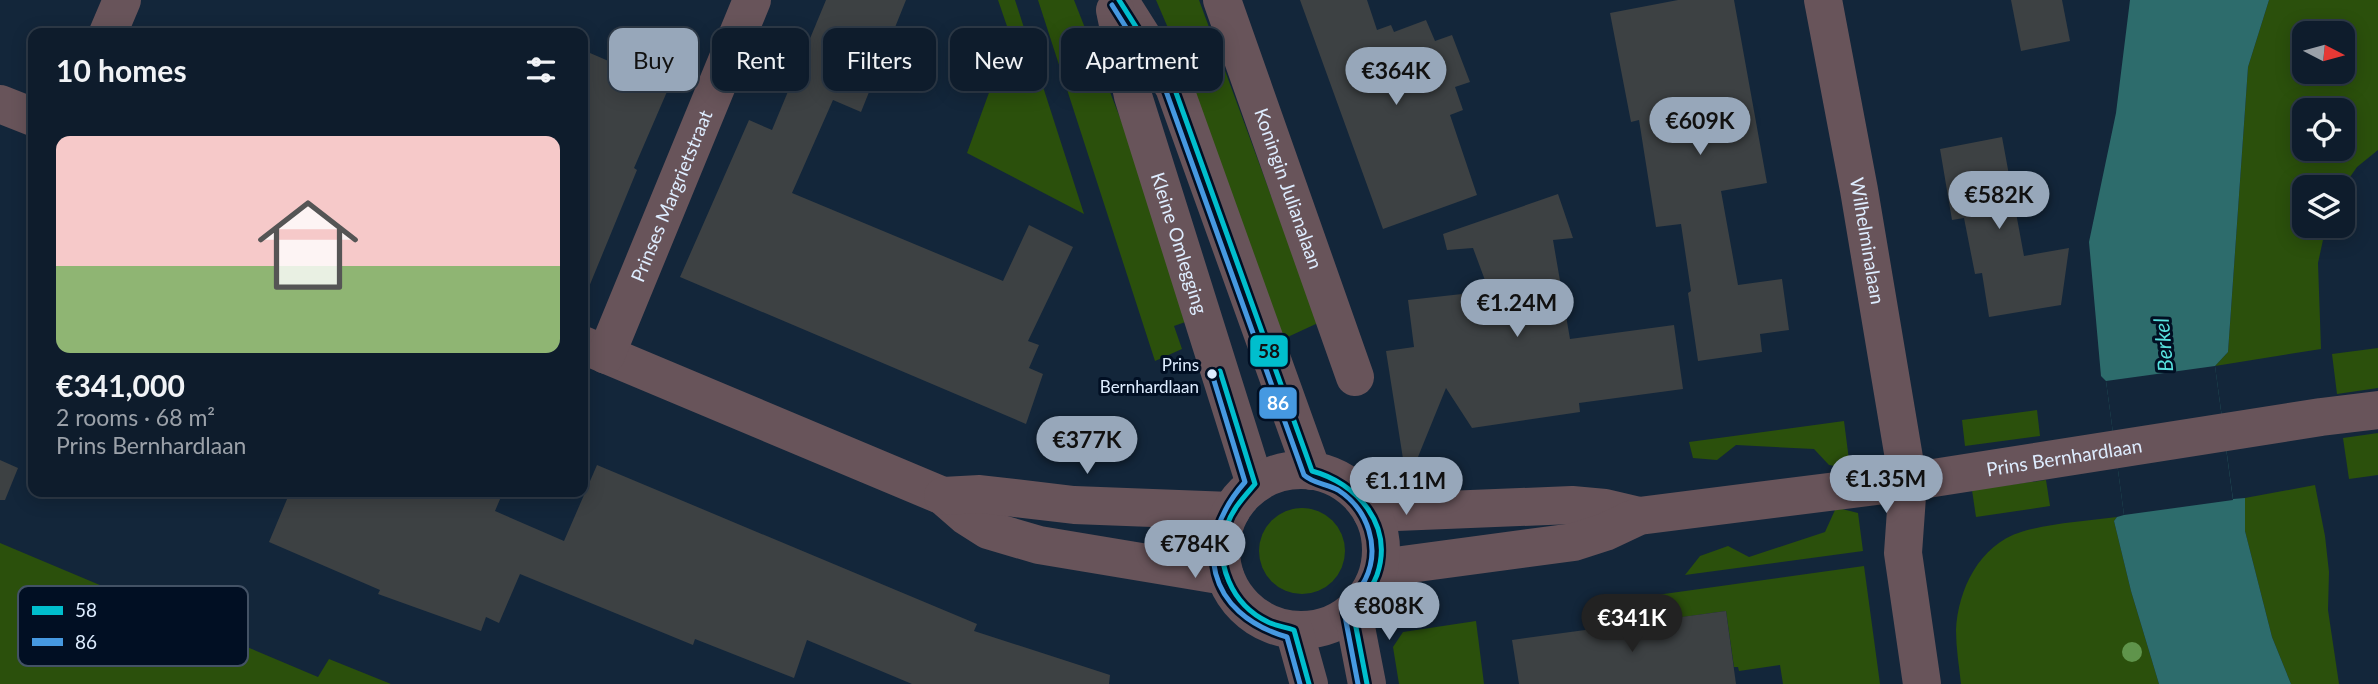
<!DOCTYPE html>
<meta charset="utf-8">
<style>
:root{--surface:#0e1c2c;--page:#172534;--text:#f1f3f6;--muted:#9ba1a9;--line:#2e3a48;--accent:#97a7ba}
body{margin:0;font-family:Lato,sans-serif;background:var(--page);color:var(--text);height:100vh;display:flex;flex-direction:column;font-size:26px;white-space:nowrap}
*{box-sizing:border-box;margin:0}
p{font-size:23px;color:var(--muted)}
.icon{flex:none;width:38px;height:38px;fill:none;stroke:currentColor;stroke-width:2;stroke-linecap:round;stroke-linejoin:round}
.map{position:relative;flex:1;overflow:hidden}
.sheet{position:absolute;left:28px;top:28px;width:560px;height:469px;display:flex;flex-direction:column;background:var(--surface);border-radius:14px;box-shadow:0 4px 18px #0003,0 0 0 2px var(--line)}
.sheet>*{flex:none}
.banner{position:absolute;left:609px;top:28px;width:665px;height:63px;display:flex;gap:14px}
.needle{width:46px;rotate:96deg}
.fabs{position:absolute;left:2292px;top:21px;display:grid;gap:14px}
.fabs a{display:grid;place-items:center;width:63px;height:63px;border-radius:14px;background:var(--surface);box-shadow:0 4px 18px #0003,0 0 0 2px var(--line);font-size:35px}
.price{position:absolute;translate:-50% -60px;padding:0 16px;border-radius:24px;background:var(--accent);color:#111;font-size:23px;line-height:46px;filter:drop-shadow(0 2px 4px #0008)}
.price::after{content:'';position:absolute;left:50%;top:42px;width:21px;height:16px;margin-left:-10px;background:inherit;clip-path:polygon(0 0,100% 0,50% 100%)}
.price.current{background:#222;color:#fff}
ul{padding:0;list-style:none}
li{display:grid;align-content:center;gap:14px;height:371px;padding:0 28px}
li+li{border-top:2px solid var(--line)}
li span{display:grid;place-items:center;height:217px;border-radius:14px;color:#555}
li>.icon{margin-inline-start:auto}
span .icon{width:126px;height:126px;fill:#fffc;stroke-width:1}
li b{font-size:30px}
h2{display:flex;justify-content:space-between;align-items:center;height:84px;padding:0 28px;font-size:30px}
.tag{padding:0 24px;border-radius:14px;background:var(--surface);box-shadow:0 4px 18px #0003,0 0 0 2px var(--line);font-size:24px;line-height:63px}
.tag.current{background:var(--accent);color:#111}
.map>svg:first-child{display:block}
.green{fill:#2b500c;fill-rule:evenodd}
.water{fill:#2d6c6c}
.pier{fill:#13263a}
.building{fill:#3d4143}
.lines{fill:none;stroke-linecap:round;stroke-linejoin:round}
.minor{stroke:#68545a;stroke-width:38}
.tertiary{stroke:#68545a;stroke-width:38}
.bus-1-casing{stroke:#010f23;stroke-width:10}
.bus-2-casing{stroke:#010f23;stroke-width:10}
.bus-1{stroke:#00becd;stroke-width:5}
.bus-2{stroke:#4699e1;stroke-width:5}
.tree{fill:#5f944b}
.bus-dot{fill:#deedff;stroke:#010f23;stroke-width:2.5}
.labels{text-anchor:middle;stroke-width:6;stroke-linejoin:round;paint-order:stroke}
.bus-label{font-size:17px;fill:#deedff;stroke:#010f23;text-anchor:end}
.street-label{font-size:19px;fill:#deedff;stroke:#010f23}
.water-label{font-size:21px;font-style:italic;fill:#57e2df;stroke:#010f23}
.key{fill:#010f23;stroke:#435265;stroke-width:2}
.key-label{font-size:19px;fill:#deedff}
.line-badge{stroke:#010f23;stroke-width:2.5}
.badge-label{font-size:19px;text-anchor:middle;font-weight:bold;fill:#fff}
.pale-badge-label{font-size:19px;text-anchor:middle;font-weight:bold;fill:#111}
</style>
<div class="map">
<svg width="2378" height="684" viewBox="0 0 2378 684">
<rect width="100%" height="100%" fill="#13263a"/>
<!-- green -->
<g class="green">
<path d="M998,0H1015L1084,214L967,153L1010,35Z"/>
<path d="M1038,0H1074L1144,179L1191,320L1174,326L1182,349L1155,361Z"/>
<path d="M1156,0H1199L1318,323L1279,341L1171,35Z"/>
<path d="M2269,0H2378V150L2357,167L2343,187H2305V226H2326L2318,263L2321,349L2215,366L2228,352L2248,67ZM2305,33H2343V72H2305ZM2305,110H2343V149H2305Z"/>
<path d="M2378,348V388L2337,394L2332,354Z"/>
<path d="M2037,410L2040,436L1965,446L1962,420Z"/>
<path d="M1844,421L1849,460L1835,466L1829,465L1814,449L1736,445L1717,460L1693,458L1689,442Z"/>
<path d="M2378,433V475L2349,479L2343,438Z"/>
<path d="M2046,480L2050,506L1976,517L1972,490Z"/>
<path d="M2315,485L2325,536L2329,572L2328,610L2339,684H2291L2272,637L2245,531V498Z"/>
<circle cx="1302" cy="551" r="43"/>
<path d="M1842,509L1858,513L1863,551L1685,575L1700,556L1728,546L1749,557L1825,532L1835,510Z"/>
<path d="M2117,517L2114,521L2131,591L2159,684H1961C1959,666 1956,648 1956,630C1958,590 1979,545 2021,532C2051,523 2085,521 2117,517Z"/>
<path d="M0,543L318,677L329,659L391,684H0Z"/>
<path d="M1864,566L1880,684H1783L1780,665L1739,671L1738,667H1734L1726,611L1676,618L1680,647L1625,625L1621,600Z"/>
<path d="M1476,621L1484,684H1399L1393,647L1403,632Z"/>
</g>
<!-- water -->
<path class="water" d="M2130,0H2269L2248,67L2228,352L2215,366L2233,499L2245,498V531L2272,637L2291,684H2159L2131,591L2114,521L2117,517L2124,515L2106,381L2101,376L2089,242L2116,113Z"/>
<!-- pier -->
<path class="pier" d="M2215,366L2233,500L2124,515L2106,381Z"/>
<!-- building -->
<g class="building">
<path d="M826,0H906L861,112L833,100L792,193L1003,281L1029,225L1073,247L1028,341L1039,345L1029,368L1043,374L1026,424L680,277L749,120L772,130Z"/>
<path d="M1300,0H1367L1377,30L1391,25L1394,32L1426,20L1435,41L1452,35L1470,82L1455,87L1463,110L1450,115L1477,195L1383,229Z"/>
<path d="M1678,0H1734L1767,183L1721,191L1738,285L1782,279L1789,330L1760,334L1762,352L1698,361L1688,293L1691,291L1681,224L1656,227L1639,120L1631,122L1610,13Z"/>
<path d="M2011,0H2062L2070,41L2021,51Z"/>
<path d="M583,50L669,87L634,168L637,170L584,299Z"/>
<path d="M2002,137L2024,256L2069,248L2061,305L1989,317L1982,273L1975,274L1964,218L1952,220L1940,149Z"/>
<path d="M1558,194L1573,238L1553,240L1570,339L1674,325L1683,389L1579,403L1580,412L1472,428L1446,388L1407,484L1386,351L1414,347L1408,300L1489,291L1473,248L1447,250L1443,234Z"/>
<path d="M0,460L18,468L5,500H0Z"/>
<path d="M597,465L977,624L974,631L1110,675L1109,684H912L807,640L794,678L695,639L693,645L520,574L499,623L486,617L481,631L378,594L380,590L269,542L290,492H503L495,511L564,541Z"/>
<path d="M1726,611L1736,684H1519L1512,640Z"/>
</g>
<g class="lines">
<!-- minor -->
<g class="minor">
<path id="s1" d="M1222,0L1355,377"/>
<path id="s2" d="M1823,0L1859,190L1908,482L1903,553L1922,684"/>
<path d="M108,33L122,0"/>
<path d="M0,104L33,117"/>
<path d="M583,345L943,496L966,516L988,530L1039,545L1225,576"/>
<path id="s3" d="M606,355L752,0"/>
<path d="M943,496L980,494L1074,505L1231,511"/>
<path d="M1372,513L1572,505L1605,508L1639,516"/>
<path id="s4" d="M1380,568L1574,542L1605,532L1639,516L1908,482L2321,417L2378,410"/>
</g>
<!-- tertiary -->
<g class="tertiary">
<path d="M1119,0L1174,87L1312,471"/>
<path id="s5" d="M1115,10L1133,96L1255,484"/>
<circle cx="1301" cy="550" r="80"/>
<path d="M1353,612L1367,684"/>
<path d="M1294,630L1309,684"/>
</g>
<!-- bus-1 casing -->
<g class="bus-1-casing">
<g id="bus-1">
<path d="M1119,0L1174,87L1312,471C1357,483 1394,525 1377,575C1372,589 1362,600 1353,612L1367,684"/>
<path d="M1220,371L1255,484C1244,497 1233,508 1227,525C1213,562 1232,605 1268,622C1276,626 1285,627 1294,630L1309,684"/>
</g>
</g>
<!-- bus-2 casing -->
<g class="bus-2-casing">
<g id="bus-2">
<path d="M1112,5L1166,91L1304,475C1312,483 1327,484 1338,490C1368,509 1381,548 1365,580C1359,591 1349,600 1344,611L1358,684"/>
<path d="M1212,374L1245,482C1191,543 1207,614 1287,637L1300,684"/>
</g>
</g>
<!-- bus-1 -->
<use href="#bus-1" class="bus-1"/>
<!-- bus-2 -->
<use href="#bus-2" class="bus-2"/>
</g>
<!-- trees -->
<circle class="tree" cx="2132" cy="652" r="10"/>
<!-- markers -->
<circle class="bus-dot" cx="1212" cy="374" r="6"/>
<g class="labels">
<!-- bus labels -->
<g class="bus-label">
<text x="1199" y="371">Prins<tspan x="1199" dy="22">Bernhardlaan</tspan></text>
</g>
<!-- street labels -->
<g class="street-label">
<text dy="7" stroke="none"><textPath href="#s1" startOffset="200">Koningin Julianalaan</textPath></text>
<text dy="7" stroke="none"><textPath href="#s3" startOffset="172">Prinses Margrietstraat</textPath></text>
<text dy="7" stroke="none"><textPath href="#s2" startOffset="245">Wilhelminalaan</textPath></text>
<text dy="7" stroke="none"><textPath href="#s5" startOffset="242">Kleine Omlegging</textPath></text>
<text dy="7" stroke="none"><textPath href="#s4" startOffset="695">Prins Bernhardlaan</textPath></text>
</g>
<!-- water labels -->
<g class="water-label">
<text transform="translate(2164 345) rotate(-95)" y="7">Berkel</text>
</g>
</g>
<!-- legend -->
<rect x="18" y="586" width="230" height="80" rx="10" class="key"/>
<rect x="32" y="606" width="31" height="9" fill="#00becd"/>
<rect x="32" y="638" width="31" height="8" fill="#4699e1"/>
<g class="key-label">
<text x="75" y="617">58</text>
<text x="75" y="649">86</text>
</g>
<g class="line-badge">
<rect x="1249" y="334" width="40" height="34" rx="7" fill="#00becd"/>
<rect x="1258" y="386" width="40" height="34" rx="7" fill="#4699e1"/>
</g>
<g class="badge-label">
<text x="1278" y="410">86</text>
</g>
<g class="pale-badge-label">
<text x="1269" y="358">58</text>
</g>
</svg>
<div class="fabs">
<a><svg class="needle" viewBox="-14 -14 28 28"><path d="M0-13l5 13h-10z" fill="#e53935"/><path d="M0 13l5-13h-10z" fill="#9ba1a9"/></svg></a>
<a><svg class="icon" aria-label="locate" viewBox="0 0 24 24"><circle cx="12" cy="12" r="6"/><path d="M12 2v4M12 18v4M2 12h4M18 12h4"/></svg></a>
<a><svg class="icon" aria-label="layers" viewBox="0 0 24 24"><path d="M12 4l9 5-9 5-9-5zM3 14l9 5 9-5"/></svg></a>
</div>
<b class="price" style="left:1396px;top:107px">€364K</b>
<b class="price" style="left:1700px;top:157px">€609K</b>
<b class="price" style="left:1999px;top:231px">€582K</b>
<b class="price" style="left:1517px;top:339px">€1.24M</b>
<b class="price" style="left:1087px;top:476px">€377K</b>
<b class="price" style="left:1886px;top:515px">€1.35M</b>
<b class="price" style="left:1406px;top:517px">€1.11M</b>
<b class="price" style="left:1195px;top:580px">€784K</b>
<b class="price" style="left:1389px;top:642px">€808K</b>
<b class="price current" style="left:1632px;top:654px">€341K</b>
<div class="banner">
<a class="tag current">Buy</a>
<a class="tag">Rent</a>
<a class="tag">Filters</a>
<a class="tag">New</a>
<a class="tag">Apartment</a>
</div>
<section class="sheet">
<h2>10 homes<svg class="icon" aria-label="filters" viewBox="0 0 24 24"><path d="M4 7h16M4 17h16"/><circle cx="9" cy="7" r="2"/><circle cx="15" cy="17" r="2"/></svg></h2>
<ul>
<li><span style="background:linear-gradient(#f6c9c9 60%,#8fb573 0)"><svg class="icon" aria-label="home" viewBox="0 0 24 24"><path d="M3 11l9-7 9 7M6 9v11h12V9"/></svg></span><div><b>€341,000</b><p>2 rooms · 68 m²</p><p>Prins Bernhardlaan</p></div></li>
</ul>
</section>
</div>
